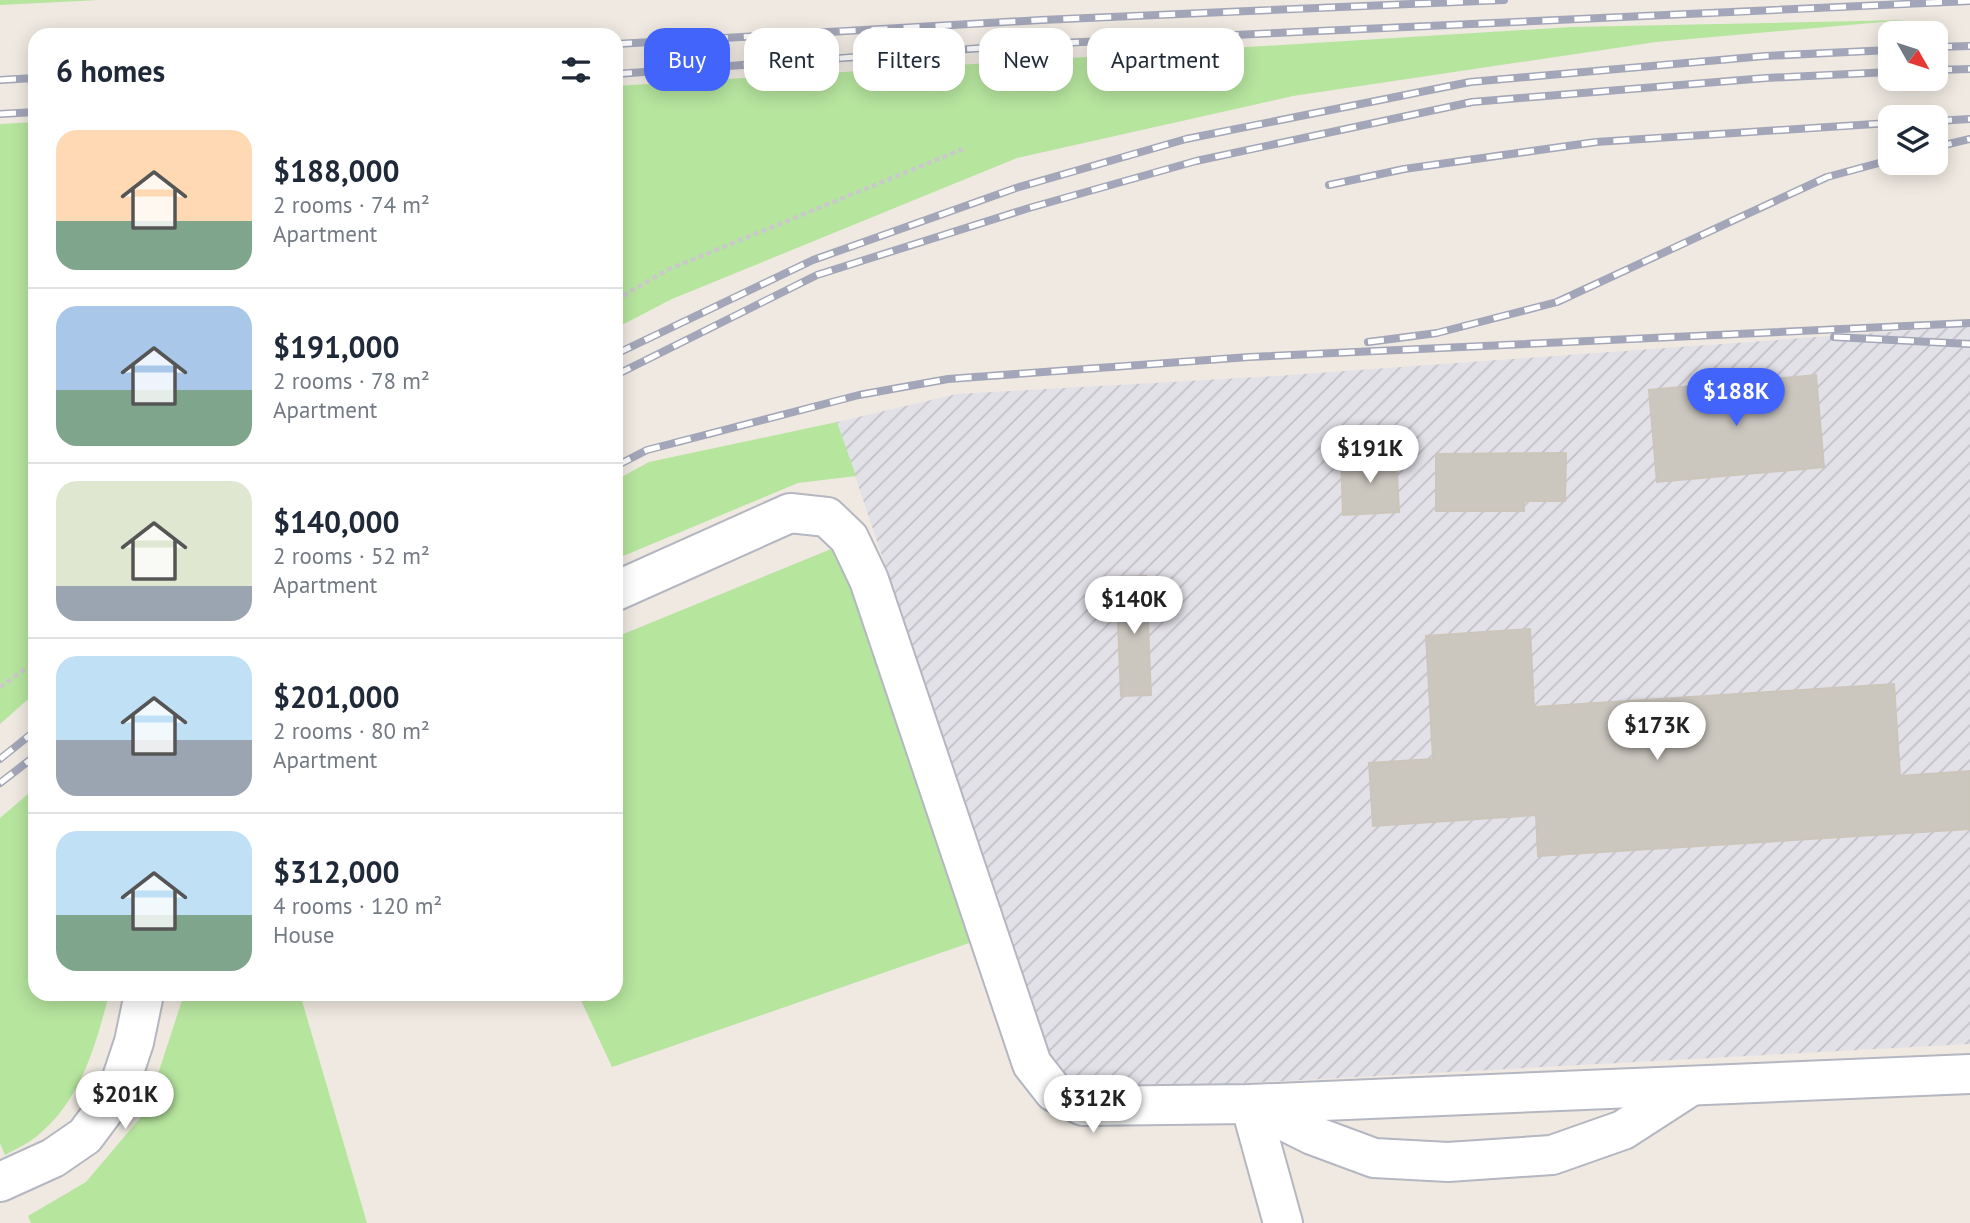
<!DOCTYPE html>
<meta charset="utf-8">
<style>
:root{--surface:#fff;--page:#f2f2f3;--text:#1f2937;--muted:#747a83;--line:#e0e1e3;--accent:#4264fb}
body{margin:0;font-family:"PT Sans",sans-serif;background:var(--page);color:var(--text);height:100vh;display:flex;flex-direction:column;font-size:26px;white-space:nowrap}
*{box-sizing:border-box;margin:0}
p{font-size:23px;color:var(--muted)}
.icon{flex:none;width:38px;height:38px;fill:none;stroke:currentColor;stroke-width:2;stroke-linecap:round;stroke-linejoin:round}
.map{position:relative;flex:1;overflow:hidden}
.side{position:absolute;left:28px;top:28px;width:595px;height:973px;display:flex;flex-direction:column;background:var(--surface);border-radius:21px;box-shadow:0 4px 18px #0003}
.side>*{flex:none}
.banner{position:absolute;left:644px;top:28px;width:665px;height:63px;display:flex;gap:14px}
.needle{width:46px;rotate:129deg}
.fabs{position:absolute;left:1878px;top:21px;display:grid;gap:14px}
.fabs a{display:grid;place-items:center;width:70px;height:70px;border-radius:14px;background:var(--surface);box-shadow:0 4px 18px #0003;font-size:35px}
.price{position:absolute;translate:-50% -60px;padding:0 16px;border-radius:24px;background:#fff;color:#222;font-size:23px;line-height:46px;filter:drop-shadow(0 2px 4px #0008)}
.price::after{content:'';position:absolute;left:50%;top:42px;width:21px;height:16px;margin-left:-10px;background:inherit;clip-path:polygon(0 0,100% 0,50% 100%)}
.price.active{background:var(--accent);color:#fff}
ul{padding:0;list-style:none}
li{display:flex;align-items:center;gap:21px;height:175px;padding:0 28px}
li+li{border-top:2px solid var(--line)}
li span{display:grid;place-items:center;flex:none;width:196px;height:140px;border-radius:21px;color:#555}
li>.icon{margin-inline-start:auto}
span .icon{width:84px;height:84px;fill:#fffc;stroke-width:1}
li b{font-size:30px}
h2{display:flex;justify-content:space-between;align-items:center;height:84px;padding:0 28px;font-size:30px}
.tag{padding:0 24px;border-radius:21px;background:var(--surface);box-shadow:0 4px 18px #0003;font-size:24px;line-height:63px}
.tag.active{background:var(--accent);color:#fff}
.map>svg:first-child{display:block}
.industrial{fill:url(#industrial-furrows)}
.grass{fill:#b6e59e}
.building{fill:#cbc7bf;stroke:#cbc5ba;stroke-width:2}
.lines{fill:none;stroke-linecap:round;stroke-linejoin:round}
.minor-casing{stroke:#b4b7c1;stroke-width:42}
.path{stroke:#c9c9c9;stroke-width:4.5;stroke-dasharray:5 3.5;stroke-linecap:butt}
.minor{stroke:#fff;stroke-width:38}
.rail-casing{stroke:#a3a6b8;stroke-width:8}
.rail{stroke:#fff;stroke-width:5;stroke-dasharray:16;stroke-linecap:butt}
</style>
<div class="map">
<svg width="1970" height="1223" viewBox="0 0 1970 1223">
<defs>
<pattern id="industrial-furrows" width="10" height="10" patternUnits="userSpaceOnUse" patternTransform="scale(1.75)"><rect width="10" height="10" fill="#e3e1e8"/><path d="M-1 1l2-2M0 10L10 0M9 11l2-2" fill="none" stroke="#c3c1c7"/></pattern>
</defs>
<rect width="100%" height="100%" fill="#efe9e1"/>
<!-- industrial -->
<path class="industrial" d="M1970,326V1044L1097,1091L1071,1085L1052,1063L837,422L957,394L1276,376Z"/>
<!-- grass -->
<g class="grass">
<path d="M0,0H100L0,5Z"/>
<path d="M1906,20L1656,42L1293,96L1017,158L672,299L616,328V86L1572,27Z"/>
<path d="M35,122V693L0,724V124Z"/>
<path d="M837,422L856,476L798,483L616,559V480L649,462Z"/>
<path d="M836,547L975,941L612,1067L578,994H616V637Z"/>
<path d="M35,788V994H109C96,1045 80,1102 37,1136C28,1144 15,1149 5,1155L0,1143V818Z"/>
<path d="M184,994H300L367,1223H31L28,1216L86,1182L146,1111Z"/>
</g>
<!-- building -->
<g class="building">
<path d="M1816,375L1824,467L1657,482L1649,390Z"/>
<path d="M1566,453L1565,501H1524V511H1436V454Z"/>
<path d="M1396,454L1399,512L1343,515L1341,457Z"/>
<path d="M1146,576L1151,695L1121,696L1116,577Z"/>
<path d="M1530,629L1534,707L1894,684L1900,776L1970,771V829L1538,856L1536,815L1373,826L1369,763L1433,759L1426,636Z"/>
</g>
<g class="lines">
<!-- minor casing -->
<g class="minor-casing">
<g id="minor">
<path d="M616,591L790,513L827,517L849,538L869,580L1032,1064L1054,1092L1083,1106L1250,1104L1970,1074"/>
<path d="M1250,1104L1283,1223"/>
<path d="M1252,1105L1312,1135L1374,1158L1448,1162L1552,1155L1623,1130L1691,1086"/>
<path d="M0,1182L53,1158L85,1136L117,1093L134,1042L144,994"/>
</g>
</g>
<!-- path -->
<g class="path">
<path d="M616,300L667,270L963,149"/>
<path d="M0,687L35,662"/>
</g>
<!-- minor -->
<use href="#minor" class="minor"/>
<!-- rail casing -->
<g class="rail-casing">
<g id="rail">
<path d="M616,44L1041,20L1504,0"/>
<path d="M1936,47L1970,46"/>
<path d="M1936,70L1970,69"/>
<path d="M616,74L1039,44L1970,1"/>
<path d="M0,80L35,78"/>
<path d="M0,114L35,112"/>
<path d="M1936,121L1970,119"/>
<path d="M1936,147L1970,139"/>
<path d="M1329,185L1404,169L1596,142L1890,123"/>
<path d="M1834,337L1970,344"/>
<path d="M1368,342L1437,333L1557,302L1827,177L1890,160"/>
<path d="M616,354L813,260L1016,188L1186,139L1470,82L1765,56L1890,50"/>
<path d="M616,375L817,275L1029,208L1196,161L1472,102L1766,78L1890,72"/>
<path d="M616,466L647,450L859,395L948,379L1249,357L1970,323"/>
<path d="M0,759L35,731"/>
<path d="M0,783L35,756"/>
</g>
</g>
<!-- rail -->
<use href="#rail" class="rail"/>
</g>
</svg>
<div class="fabs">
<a><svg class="needle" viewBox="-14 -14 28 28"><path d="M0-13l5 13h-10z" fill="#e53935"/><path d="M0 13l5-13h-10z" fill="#747a83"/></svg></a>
<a><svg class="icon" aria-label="layers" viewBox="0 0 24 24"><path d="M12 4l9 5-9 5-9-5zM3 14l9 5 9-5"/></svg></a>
</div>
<b class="price active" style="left:1736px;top:428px">$188K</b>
<b class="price" style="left:1370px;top:485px">$191K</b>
<b class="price" style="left:1134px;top:636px">$140K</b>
<b class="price" style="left:1657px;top:762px">$173K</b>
<b class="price" style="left:125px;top:1131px">$201K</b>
<b class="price" style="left:1093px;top:1135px">$312K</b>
<div class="banner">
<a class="tag active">Buy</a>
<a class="tag">Rent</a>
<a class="tag">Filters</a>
<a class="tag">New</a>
<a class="tag">Apartment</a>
</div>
<section class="side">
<h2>6 homes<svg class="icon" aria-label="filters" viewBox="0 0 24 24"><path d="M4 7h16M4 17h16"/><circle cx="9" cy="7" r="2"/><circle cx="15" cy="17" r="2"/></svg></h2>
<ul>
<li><span style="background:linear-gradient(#ffd9b3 65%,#7fa58c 0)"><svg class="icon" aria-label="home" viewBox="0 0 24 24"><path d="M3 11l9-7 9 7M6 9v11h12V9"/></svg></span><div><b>$188,000</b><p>2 rooms · 74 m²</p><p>Apartment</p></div></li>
<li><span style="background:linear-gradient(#a9c7e8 60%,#7fa58c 0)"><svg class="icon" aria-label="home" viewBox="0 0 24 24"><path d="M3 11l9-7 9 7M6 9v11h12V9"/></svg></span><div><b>$191,000</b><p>2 rooms · 78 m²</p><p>Apartment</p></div></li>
<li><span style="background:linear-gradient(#dfe7d0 75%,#9aa5b1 0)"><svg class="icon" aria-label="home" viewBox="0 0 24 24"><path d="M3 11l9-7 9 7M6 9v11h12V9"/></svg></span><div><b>$140,000</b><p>2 rooms · 52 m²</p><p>Apartment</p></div></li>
<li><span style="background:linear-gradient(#bfe0f5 60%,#9aa5b1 0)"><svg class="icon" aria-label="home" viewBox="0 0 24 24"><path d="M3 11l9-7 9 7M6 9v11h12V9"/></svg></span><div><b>$201,000</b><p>2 rooms · 80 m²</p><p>Apartment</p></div></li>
<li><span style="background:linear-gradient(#bfe0f5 60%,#7fa58c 0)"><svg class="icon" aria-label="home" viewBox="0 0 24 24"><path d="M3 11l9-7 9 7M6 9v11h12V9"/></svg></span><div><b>$312,000</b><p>4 rooms · 120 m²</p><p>House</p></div></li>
</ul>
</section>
</div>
